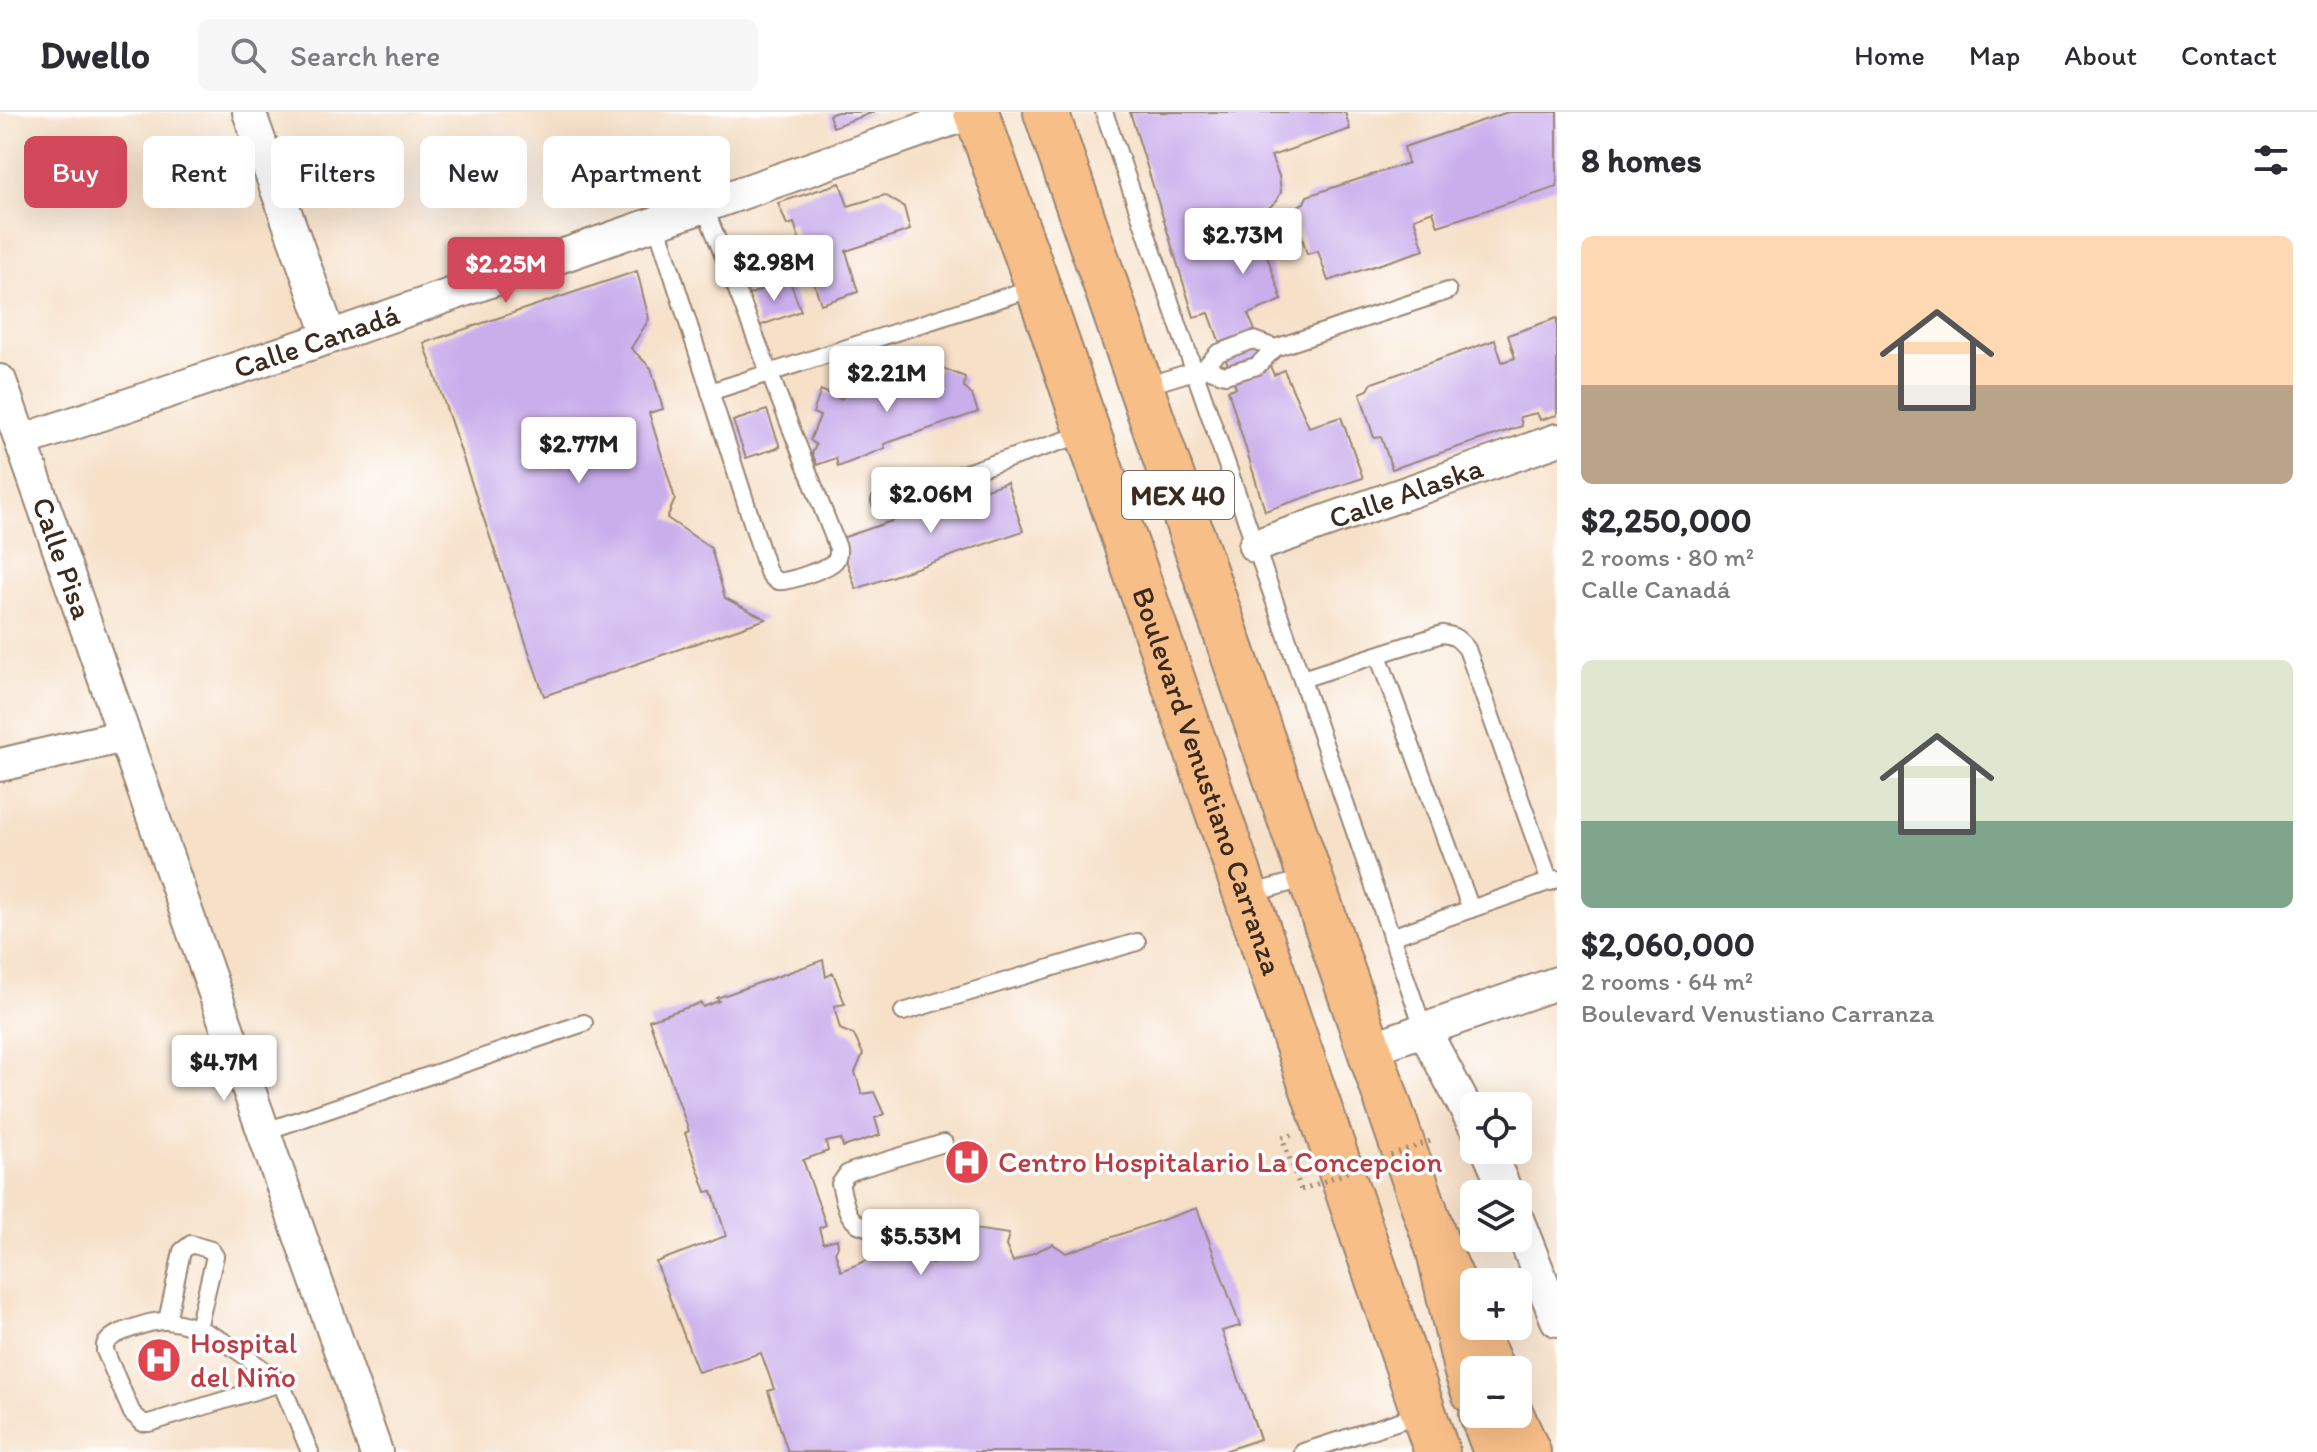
<!DOCTYPE html>
<meta charset="utf-8">
<style>
:root{--surface:#fff;--page:#f7f7f7;--text:#2b2b33;--muted:#7c7c81;--line:#e1e1e2;--accent:#d1495b}
body{margin:0;font-family:Itim,sans-serif;background:var(--page);color:var(--text);height:100vh;display:flex;flex-direction:column;font-size:30px;white-space:nowrap}
*{box-sizing:border-box;margin:0}
p{font-size:26px;color:var(--muted)}
.icon{flex:none;width:44px;height:44px;fill:none;stroke:currentColor;stroke-width:2;stroke-linecap:round;stroke-linejoin:round}
.map{position:relative;flex:1;overflow:hidden}
.panel{display:flex;flex-direction:column;background:var(--surface);width:760px}
.panel>*{flex:none}
.banner{position:absolute;left:24px;top:24px;width:760px;height:72px;display:flex;gap:16px}
.buttons{position:absolute;left:1460px;top:980px;display:grid;gap:16px}
.buttons a{display:grid;place-items:center;width:72px;height:72px;border-radius:12px;background:var(--surface);box-shadow:0 8px 32px #0002;font-size:40px}
.price{position:absolute;translate:-50% -68px;padding:0 18px;border-radius:8px;background:#fff;color:#222;font-size:26px;line-height:52px;filter:drop-shadow(0 2px 4px #0008)}
.price::after{content:'';position:absolute;left:50%;top:48px;width:24px;height:18px;margin-left:-12px;background:inherit;clip-path:polygon(0 0,100% 0,50% 100%)}
.price.active{background:var(--accent);color:#fff}
ul{padding:0;list-style:none}
li{display:grid;align-content:center;gap:16px;height:424px;padding:0 24px}
li span{display:grid;place-items:center;height:248px;border-radius:12px;color:#555}
li>.icon{margin-inline-start:auto}
span .icon{width:144px;height:144px;fill:#fffc;stroke-width:1}
li b{font-size:34px}
h2{display:flex;justify-content:space-between;align-items:center;height:96px;padding:0 24px;font-size:34px}
.chip{padding:0 28px;border-radius:12px;background:var(--surface);box-shadow:0 8px 32px #0002;font-size:28px;line-height:72px}
.chip.active{background:var(--accent);color:#fff}
header{display:flex;align-items:center;gap:48px;box-sizing:border-box;height:112px;padding:0 40px;background:var(--surface);border-bottom:2px solid var(--line)}
header strong{font-size:38px}
nav{display:flex;gap:44px;margin-inline-start:auto;font-size:28px}
.search{width:560px;height:72px;background:var(--page);display:flex;align-items:center;gap:20px;box-sizing:border-box;padding:0 28px;border-radius:12px;color:var(--muted);font-size:30px}
main{display:flex;flex:1;min-height:0}
.map>svg:first-child{display:block}
.building{fill:#caaeec}
.lines{fill:none;stroke-linecap:round;stroke-linejoin:round}
.lane-casing{stroke:#988573;stroke-width:20}
.street-casing{stroke:#988573;stroke-width:36}
.primary-casing{stroke:#988573;stroke-width:48}
.highway-casing{stroke:#988573;stroke-width:48}
.path{stroke:#988573;stroke-width:5;stroke-dasharray:2 6;stroke-linecap:butt}
.lane{stroke:#fff;stroke-width:16}
.street{stroke:#fff;stroke-width:32}
.primary{stroke:#f7be88;stroke-width:44}
.highway{stroke:#f7be88;stroke-width:44}
.path-bridge{stroke:#988573;stroke-width:5;stroke-dasharray:2 6;stroke-linecap:butt}
.labels{text-anchor:middle;stroke-width:7;stroke-linejoin:round;paint-order:stroke}
.shield{fill:#fff;stroke:#766a62;stroke-width:2}
.shield-label{font-size:28px;font-weight:bold;fill:#3b2a1e}
.street-label{font-size:30px;fill:#3b2a1e;stroke:#fff}
.health-label{font-size:30px;fill:#be3a42;stroke:#fff;text-anchor:start}
</style>
<header>
<strong>Dwello</strong>
<div class="search"><svg class="icon" aria-label="search" viewBox="0 0 24 24"><circle cx="10" cy="10" r="6"/><path d="M15 15l6 6"/></svg>Search here</div>
<nav><a>Home</a><a>Map</a><a>About</a><a>Contact</a></nav>
</header>
<main>
<div class="map">
<svg width="1557" height="1340" viewBox="0 0 1557 1340">
<rect width="100%" height="100%" fill="#fff"/>
<filter id="ink" filterUnits="userSpaceOnUse"><feTurbulence type="fractalNoise" baseFrequency=".0125" numOctaves="2"/><feDisplacementMap in="SourceGraphic" scale="16" xChannelSelector="R" yChannelSelector="G"/><feConvolveMatrix kernelMatrix="1 2 1 2 8 2 1 2 1" color-interpolation-filters="sRGB"/></filter>
<filter id="wash" filterUnits="userSpaceOnUse"><feTurbulence type="fractalNoise" baseFrequency=".006" numOctaves="4" result="noise"/><feDisplacementMap in="SourceGraphic" scale="32" xChannelSelector="R" yChannelSelector="G"/><feGaussianBlur stdDeviation="1.8" result="paint"/><feColorMatrix in="noise" values="0 0 0 0 0 0 0 0 0 0 0 0 0 0 0 0 0 1.4 0 .05"/><feComposite in="paint" operator="in"/></filter>
<g filter="url(#wash)">
<rect width="100%" height="100%" fill="#f6e0c8"/>
<g id="blocks">
<!-- building -->
<g class="building">
<path d="M837,0H874L833,15L829,3Z"/>
<path d="M1130,0H1345L1350,17L1271,44L1279,64L1281,80L1277,88L1269,96L1253,102L1282,188L1248,202L1274,263L1284,258L1309,315L1341,305L1363,366L1265,399L1228,278L1236,276L1209,201L1194,205Z"/>
<path d="M1508,0H1557V75L1438,114L1433,99L1414,106L1424,138L1328,169L1318,139L1307,142L1293,96L1304,91L1307,84L1408,51L1404,35Z"/>
<path d="M840,71L848,94L885,83L904,95L910,118L846,139L858,180L821,192L794,111L787,113L778,91Z"/>
<path d="M637,159L649,207L631,236L651,256L663,297L649,301L675,387L667,406L711,436L725,486L766,507L544,584L424,231Z"/>
<path d="M789,167L801,199L759,214L748,183Z"/>
<path d="M1557,206V303L1540,308L1537,301L1520,305L1522,314L1392,357L1381,325L1374,326L1360,281L1368,278L1372,271L1495,228L1502,250L1515,246L1508,223Z"/>
<path d="M914,255L936,264L940,255L965,265L964,275L972,283L978,300L884,332L885,336L838,355L836,346L817,353L812,341L816,333L810,328L820,304L813,301L821,278L841,287L851,275L870,282L880,264L900,272Z"/>
<path d="M767,298L780,335L746,346L733,309Z"/>
<path d="M1007,370L1023,419L856,477L839,427Z"/>
<path d="M823,848L826,865L833,861L845,892L834,894L840,917L854,923L863,942L855,960L862,982L874,980L884,1002L875,1006L880,1023L843,1035L841,1027L826,1030L828,1039L803,1048L826,1113L819,1116L823,1131L837,1127L838,1134L835,1140L841,1159L895,1137L933,1152L941,1133L974,1117L1009,1122L1006,1134L1013,1150L1053,1132L1066,1141L1197,1096L1240,1214L1222,1219L1260,1327L1221,1340H788L768,1279L774,1277L761,1241L698,1260L656,1150L726,1124L712,1079L706,1080L685,1021L689,1019L649,908L701,891L703,895L719,889L717,886Z"/>
</g>
</g>
</g>
<g filter="url(#ink)">
<use href="#blocks" fill-opacity="0" stroke="#988573" stroke-width="2"/>
<g class="lines">
<!-- lane casing -->
<g class="lane-casing">
<g id="lane">
<path d="M1104,0L1424,918"/>
<path d="M656,111L768,460C772,465 772,467 778,469C787,471 829,456 835,449C839,444 838,441 838,436L704,94"/>
<path d="M1204,256L1225,263L1257,254L1275,236L1448,179"/>
<path d="M1142,275L1204,256L1218,241L1253,228L1275,236"/>
<path d="M710,280L1036,175"/>
<path d="M880,389L1087,321"/>
<path d="M1378,543L1471,797"/>
<path d="M1302,567L1442,522C1454,523 1459,527 1467,537L1550,770"/>
<path d="M1249,782L1308,766"/>
<path d="M1391,825L1557,767"/>
<path d="M903,900L1137,830"/>
<path d="M263,1020L584,911"/>
<path d="M867,1115C846,1112 845,1089 840,1072L847,1062L853,1059L944,1031"/>
<path d="M167,1209L182,1139L191,1132L211,1138L215,1144L198,1216"/>
<path d="M281,1271C247,1246 211,1213 167,1209C155,1208 142,1213 130,1217C120,1221 111,1223 105,1233V1239L132,1301L143,1311H149L281,1271L310,1340"/>
<path d="M1303,1340L1421,1302"/>
</g>
</g>
<!-- street casing -->
<g class="street-casing">
<g id="street">
<path d="M249,0L330,225"/>
<path id="s1" d="M0,269L376,1340"/>
<path id="s2" d="M21,329L330,225L973,0"/>
<path id="s3" d="M1255,434L1557,328"/>
<path d="M0,653L124,624"/>
<path d="M1424,918L1474,1012"/>
<path d="M1369,937L1557,871"/>
<path d="M1488,1038L1507,1082"/>
<path d="M1518,1109L1557,1208"/>
</g>
</g>
<!-- primary casing -->
<g class="primary-casing">
<g id="primary">
<path id="s4" d="M976,0L1038,175L1437,1340"/>
<path d="M1046,0L1439,1139L1492,1258"/>
<path d="M1511,1302L1528,1340"/>
</g>
</g>
<!-- highway casing -->
<g class="highway-casing">
<g id="highway">
<path d="M1439,1139L1466,1257L1474,1280"/>
<path d="M1482,1302L1496,1340"/>
</g>
</g>
<!-- path -->
<path class="path" d="M1292,1023L1282,1025L1301,1078"/>
<!-- lane -->
<use href="#lane" class="lane"/>
<!-- street -->
<use href="#street" class="street"/>
<!-- primary -->
<use href="#primary" class="primary"/>
<!-- highway -->
<use href="#highway" class="highway"/>
<!-- path-bridge -->
<path class="path-bridge" d="M1301,1078L1433,1028"/>
</g>
</g>
<!-- icons -->
<defs>
<g id="hospital-disc" transform="scale(2.3)"><circle r="9.5" fill="#e0444e" stroke="#fff"/><path d="M-5-5h3v3.5h4V-5h3V5h-3V1.5h-4V5h-3Z" fill="#fff"/></g>
</defs>
<g fill-rule="evenodd">
<use href="#hospital-disc" x="967" y="1050"/>
<use href="#hospital-disc" x="159" y="1248"/>
</g>
<g class="labels">
<!-- shield labels -->
<rect class="shield" x="1122" y="359" width="112" height="48" rx="6"/>
<g class="shield-label">
<text x="1178" y="393">MEX 40</text>
</g>
<!-- street labels -->
<g class="street-label">
<text dy="10" stroke="none"><textPath href="#s2" startOffset="312">Calle Canadá</textPath></text>
<text dy="10" stroke="none"><textPath href="#s3" startOffset="160">Calle Alaska</textPath></text>
<text dy="10" stroke="none"><textPath href="#s1" startOffset="188">Calle Pisa</textPath></text>
<text dy="10" stroke="none"><textPath href="#s4" startOffset="708">Boulevard Venustiano Carranza</textPath></text>
</g>
<!-- health labels -->
<g class="health-label">
<text x="998" y="1060">Centro Hospitalario La Concepcion</text>
<text x="190" y="1241">Hospital<tspan x="190" dy="34">del Niño</tspan></text>
</g>
</g>
</svg>
<div class="buttons">
<a><svg class="icon" aria-label="locate" viewBox="0 0 24 24"><circle cx="12" cy="12" r="6"/><path d="M12 2v4M12 18v4M2 12h4M18 12h4"/></svg></a>
<a><svg class="icon" aria-label="layers" viewBox="0 0 24 24"><path d="M12 4l9 5-9 5-9-5zM3 14l9 5 9-5"/></svg></a>
<a>+</a>
<a>−</a>
</div>
<b class="price" style="left:1243px;top:164px">$2.73M</b>
<b class="price" style="left:774px;top:191px">$2.98M</b>
<b class="price active" style="left:506px;top:193px">$2.25M</b>
<b class="price" style="left:887px;top:302px">$2.21M</b>
<b class="price" style="left:579px;top:373px">$2.77M</b>
<b class="price" style="left:931px;top:423px">$2.06M</b>
<b class="price" style="left:224px;top:991px">$4.7M</b>
<b class="price" style="left:921px;top:1165px">$5.53M</b>
<div class="banner">
<a class="chip active">Buy</a>
<a class="chip">Rent</a>
<a class="chip">Filters</a>
<a class="chip">New</a>
<a class="chip">Apartment</a>
</div>
</div>
<section class="panel">
<h2>8 homes<svg class="icon" aria-label="filters" viewBox="0 0 24 24"><path d="M4 7h16M4 17h16"/><circle cx="9" cy="7" r="2"/><circle cx="15" cy="17" r="2"/></svg></h2>
<ul>
<li><span style="background:linear-gradient(#ffd9b3 60%,#b9a48a 0)"><svg class="icon" aria-label="home" viewBox="0 0 24 24"><path d="M3 11l9-7 9 7M6 9v11h12V9"/></svg></span><div><b>$2,250,000</b><p>2 rooms · 80 m²</p><p>Calle Canadá</p></div></li>
<li><span style="background:linear-gradient(#dfe7d0 65%,#7fa58c 0)"><svg class="icon" aria-label="home" viewBox="0 0 24 24"><path d="M3 11l9-7 9 7M6 9v11h12V9"/></svg></span><div><b>$2,060,000</b><p>2 rooms · 64 m²</p><p>Boulevard Venustiano Carranza</p></div></li>
</ul>
</section>
</main>
